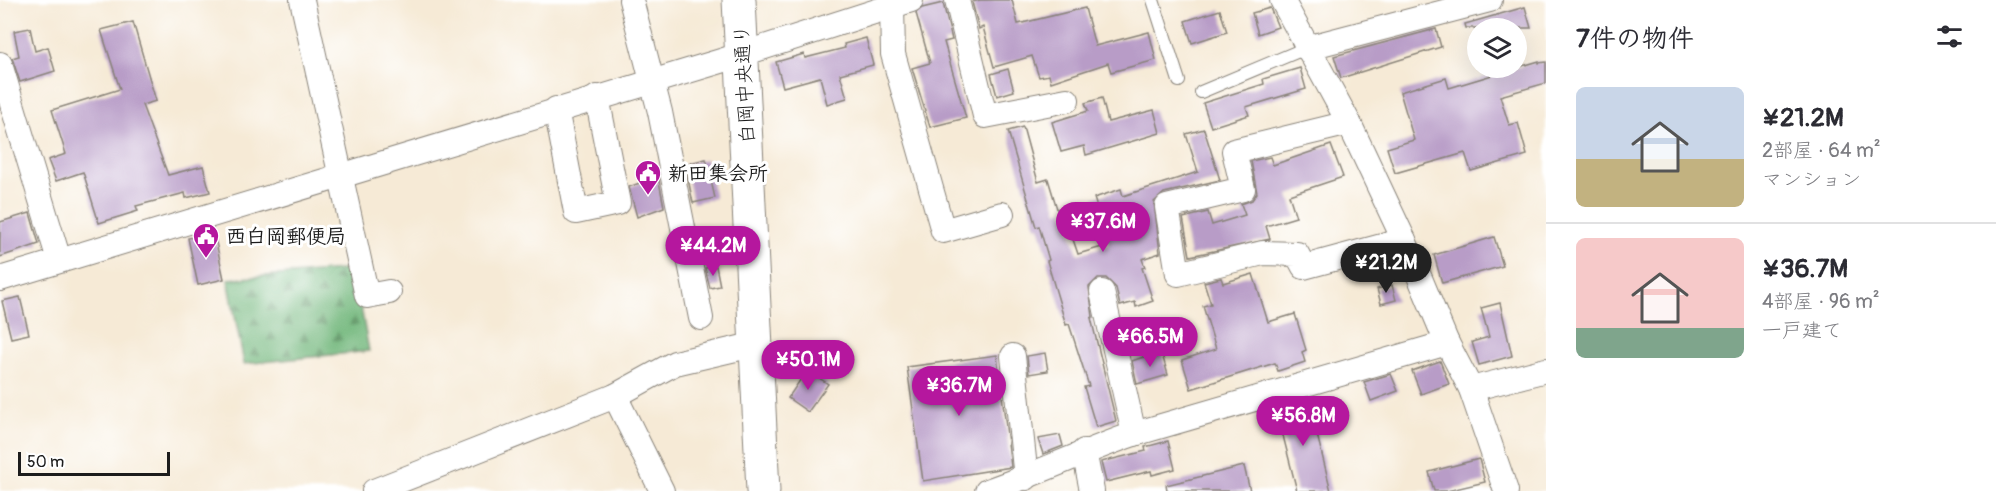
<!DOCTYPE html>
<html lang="ja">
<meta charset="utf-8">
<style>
:root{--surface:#fff;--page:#f7f7f7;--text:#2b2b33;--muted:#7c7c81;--line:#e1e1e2;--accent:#b5179e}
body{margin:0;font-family:Pangolin,"Klee One",sans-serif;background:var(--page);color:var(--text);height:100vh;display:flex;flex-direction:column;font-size:22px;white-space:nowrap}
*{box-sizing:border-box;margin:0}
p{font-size:20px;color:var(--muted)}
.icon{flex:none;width:33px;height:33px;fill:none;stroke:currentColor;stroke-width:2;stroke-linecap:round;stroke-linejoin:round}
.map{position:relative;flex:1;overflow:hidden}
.drawer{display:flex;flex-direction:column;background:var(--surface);width:450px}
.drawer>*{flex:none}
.buttons{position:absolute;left:1467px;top:18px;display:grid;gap:12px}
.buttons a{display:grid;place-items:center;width:60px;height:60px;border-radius:50%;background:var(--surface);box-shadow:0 6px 24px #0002;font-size:30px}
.scale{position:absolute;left:18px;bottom:15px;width:152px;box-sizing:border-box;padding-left:6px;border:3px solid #1c1c1c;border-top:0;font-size:16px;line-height:21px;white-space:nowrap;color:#1c1c1c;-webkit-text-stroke:4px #fff;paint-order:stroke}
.price{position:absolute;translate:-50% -51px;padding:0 14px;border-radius:21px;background:var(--accent);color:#fff;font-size:20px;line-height:39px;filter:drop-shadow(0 2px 3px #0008)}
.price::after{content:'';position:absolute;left:50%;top:36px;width:18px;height:14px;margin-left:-9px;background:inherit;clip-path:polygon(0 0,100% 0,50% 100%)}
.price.active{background:#222;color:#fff}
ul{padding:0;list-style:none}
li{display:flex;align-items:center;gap:18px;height:150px;padding:0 30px}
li+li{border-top:2px solid var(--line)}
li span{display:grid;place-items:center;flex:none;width:168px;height:120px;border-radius:9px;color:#555}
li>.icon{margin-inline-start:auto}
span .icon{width:72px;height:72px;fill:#fffc;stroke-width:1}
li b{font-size:26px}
h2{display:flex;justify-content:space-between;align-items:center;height:72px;padding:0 30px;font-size:26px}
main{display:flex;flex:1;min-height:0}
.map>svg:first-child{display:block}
.forest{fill:url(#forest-firs);stroke:#476a4c;stroke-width:1.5}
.building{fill:#b89cc7}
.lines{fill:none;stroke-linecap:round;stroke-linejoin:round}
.lane-casing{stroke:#898379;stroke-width:14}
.street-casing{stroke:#898379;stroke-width:26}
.secondary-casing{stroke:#898379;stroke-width:35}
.lane{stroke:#fff;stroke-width:12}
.street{stroke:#fff;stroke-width:24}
.secondary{stroke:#fff;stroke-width:33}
.labels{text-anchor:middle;stroke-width:6;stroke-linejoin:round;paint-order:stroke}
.street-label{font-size:20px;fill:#1c1c1c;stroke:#fff}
.poi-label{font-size:20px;font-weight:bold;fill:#1c1c1c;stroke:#fff;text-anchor:start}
</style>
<main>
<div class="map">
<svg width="1546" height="491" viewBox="0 0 1546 491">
<defs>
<pattern id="forest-firs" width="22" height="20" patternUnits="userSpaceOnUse" patternTransform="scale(1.5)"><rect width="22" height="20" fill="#72b77b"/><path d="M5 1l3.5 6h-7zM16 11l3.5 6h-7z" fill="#5d9464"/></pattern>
</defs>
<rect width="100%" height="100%" fill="#fff"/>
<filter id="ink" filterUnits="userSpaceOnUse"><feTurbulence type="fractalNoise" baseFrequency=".0167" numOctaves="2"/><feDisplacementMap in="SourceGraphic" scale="12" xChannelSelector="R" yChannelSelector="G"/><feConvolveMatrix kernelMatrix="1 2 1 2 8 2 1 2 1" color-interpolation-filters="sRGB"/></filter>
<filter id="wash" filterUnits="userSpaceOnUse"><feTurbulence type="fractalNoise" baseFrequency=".008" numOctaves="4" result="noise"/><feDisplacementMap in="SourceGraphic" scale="24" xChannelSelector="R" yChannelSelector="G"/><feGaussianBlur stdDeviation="1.35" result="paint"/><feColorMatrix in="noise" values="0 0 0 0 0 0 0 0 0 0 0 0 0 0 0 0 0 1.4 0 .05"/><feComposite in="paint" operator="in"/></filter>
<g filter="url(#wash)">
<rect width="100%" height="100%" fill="#f6ead6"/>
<!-- forest -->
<path class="forest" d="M354,269L369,351L244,364L228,279Z"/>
<g id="blocks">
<!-- building -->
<g class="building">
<path d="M980,0H1012L1018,24L1085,8L1095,46L1149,32L1156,60L1111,72L1108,63L1051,82L1049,75L1039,77L1032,56L994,67L983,27L979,29L972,2Z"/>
<path d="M943,3L952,40L944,42L966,118L930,127L912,68L930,63L916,13L922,8Z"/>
<path d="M1525,7L1531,28H1466L1465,24Z"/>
<path d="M1270,8L1278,27L1258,34L1252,13Z"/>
<path d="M1220,10L1227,32L1192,43L1185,21Z"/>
<path d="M133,22L156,101L142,105L168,175L203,166L210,192L186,198L185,193L136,206L138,211L99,223L83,172L56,181L48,160L66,154L52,110L120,89L101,30Z"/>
<path d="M30,28L35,51L48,47L55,71L20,82L12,58L19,56L14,31Z"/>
<path d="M1436,29L1441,47L1341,78L1334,56Z"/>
<path d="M866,38L873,65L840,74L847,98L827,104L820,77L783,87L776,62L804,54L805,58L845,48L844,44Z"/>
<path d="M1539,61V63L1546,62V83L1500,96L1509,125L1518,123L1527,155L1471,171L1465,153L1395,173L1387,148L1414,140L1400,92L1446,78L1449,88Z"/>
<path d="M1300,68L1306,89L1246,107L1249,115L1211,127L1203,103L1264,84L1263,79Z"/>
<path d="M1008,69L1014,91L997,96L991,74Z"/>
<path d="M1102,98L1108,122L1154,110L1160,133L1086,155L1084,146L1061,152L1052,122L1088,111L1085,103Z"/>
<path d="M1023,127L1038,182L1048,179L1058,212L1063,210L1078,254L1109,245L1094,198L1121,189L1123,196L1198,172L1186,134L1204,129L1220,180L1164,193L1154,202L1160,253L1142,259L1145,267L1142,268L1153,301L1136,307L1135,302L1120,306L1116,288L1106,278H1098L1089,287L1093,317L1091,318L1116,421L1096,427L1084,387L1089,386L1069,324L1066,325L1047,261L1049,260L1039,226L1036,227L1008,131Z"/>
<path d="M1331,145L1343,177L1289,195L1296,217L1266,226L1270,239L1190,256L1183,218L1208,212L1212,225L1245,215L1241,204L1252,200L1257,193L1251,161L1270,157L1273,165Z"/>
<path d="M706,159L715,198L693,203L685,164Z"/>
<path d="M658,176L664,207L637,217L629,187Z"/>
<path d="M30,213L39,244L0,257V222Z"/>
<path d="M214,233L224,279L198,285L188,238Z"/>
<path d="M1494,237L1503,266L1442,283L1434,255Z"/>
<path d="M716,266L720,286L710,288L705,268Z"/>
<path d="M1253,274L1268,322L1295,314L1306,350L1302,352L1305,362L1278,371L1275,363L1191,389L1182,360L1216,349L1203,306L1211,304L1204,282L1221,278L1223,283Z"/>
<path d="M1392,285L1396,300L1381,304L1377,289Z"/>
<path d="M20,297L29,334L11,338L2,301Z"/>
<path d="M1500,303L1512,356L1479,365L1472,342L1489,337L1481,308Z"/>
<path d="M1161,351L1168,375L1137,384L1132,361Z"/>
<path d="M1045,353L1048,371L1029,374L1027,356Z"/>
<path d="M997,355L1011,467L923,481L907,367Z"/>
<path d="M1440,361L1449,384L1421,394L1412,371Z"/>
<path d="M807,370L828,384L808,412L788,398Z"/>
<path d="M1391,374L1398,391L1371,401L1364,382Z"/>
<path d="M1308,398L1331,491H1297L1276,408Z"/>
<path d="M1060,435L1063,446L1043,454L1038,439Z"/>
<path d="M1168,441L1175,469L1152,475L1151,471L1106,482L1101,462L1146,451L1145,447Z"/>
<path d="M1479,459L1485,482L1447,491H1434L1429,472Z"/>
<path d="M1244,466L1250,491H1167L1166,485Z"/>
</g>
</g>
</g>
<g filter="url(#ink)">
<use href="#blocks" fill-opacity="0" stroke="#898379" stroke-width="1.5"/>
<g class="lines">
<!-- lane casing -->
<g class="lane-casing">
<g id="lane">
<path d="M1153,0L1179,81"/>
<path d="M1201,92L1306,48"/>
</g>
</g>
<!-- street casing -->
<g class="street-casing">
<g id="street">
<path d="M302,0L367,296L389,292"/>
<path d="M631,0L660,112L701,318"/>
<path d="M957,0L985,116L1067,100"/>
<path d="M1282,0L1349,123L1404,240L1447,343L1471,389L1506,491"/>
<path d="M892,6L893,54L943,231L1002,214"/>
<path d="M1306,48L1490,0"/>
<path d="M0,64L59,260"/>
<path d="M556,109L576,212L618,203L597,97"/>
<path d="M1349,123L1234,151L1243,189L1167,207L1178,274L1263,253L1297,254L1304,267L1404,240"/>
<path d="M686,248L752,244"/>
<path d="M0,279L721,61L911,0"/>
<path d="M1102,292L1134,434"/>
<path d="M1013,356L1026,478"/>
<path d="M1471,389L1546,370"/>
<path d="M615,396L662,491"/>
<path d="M1084,451L1092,491"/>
<path d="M374,491L615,396L675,363L757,344"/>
<path d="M987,491C1037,474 1084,451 1134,434L1447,343"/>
</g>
</g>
<!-- secondary casing -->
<g class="secondary-casing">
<path id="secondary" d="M739,0L763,491"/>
</g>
<!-- lane -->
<use href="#lane" class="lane"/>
<!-- street -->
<use href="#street" class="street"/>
<!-- secondary -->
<use href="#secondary" class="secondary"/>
</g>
</g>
<!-- icons -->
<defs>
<g id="civic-pin" transform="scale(1.35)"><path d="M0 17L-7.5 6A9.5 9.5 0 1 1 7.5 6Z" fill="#b5179e" stroke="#fff"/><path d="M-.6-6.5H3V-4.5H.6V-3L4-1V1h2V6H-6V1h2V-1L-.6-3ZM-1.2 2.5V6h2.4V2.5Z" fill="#fff"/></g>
</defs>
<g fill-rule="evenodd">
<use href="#civic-pin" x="648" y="173"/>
<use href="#civic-pin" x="206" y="236"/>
</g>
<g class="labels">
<!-- street labels -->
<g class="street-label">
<text transform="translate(744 84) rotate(-93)" y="7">白岡中央通り</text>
</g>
<!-- poi labels -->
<g class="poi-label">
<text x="668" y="180">新田集会所</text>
<text x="226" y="243">西白岡郵便局</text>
</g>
</g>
</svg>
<div class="buttons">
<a><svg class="icon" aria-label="layers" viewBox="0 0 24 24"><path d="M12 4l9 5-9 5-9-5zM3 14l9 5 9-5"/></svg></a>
</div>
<div class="scale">50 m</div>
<b class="price" style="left:1103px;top:253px">¥37.6M</b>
<b class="price" style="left:713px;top:277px">¥44.2M</b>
<b class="price active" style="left:1386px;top:294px">¥21.2M</b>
<b class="price" style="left:1150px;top:368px">¥66.5M</b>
<b class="price" style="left:808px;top:391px">¥50.1M</b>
<b class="price" style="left:959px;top:417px">¥36.7M</b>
<b class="price" style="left:1303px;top:447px">¥56.8M</b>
</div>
<section class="drawer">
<h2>7件の物件<svg class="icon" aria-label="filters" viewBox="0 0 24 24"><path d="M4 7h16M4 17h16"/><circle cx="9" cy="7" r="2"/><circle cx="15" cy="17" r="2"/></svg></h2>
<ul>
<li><span style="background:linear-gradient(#c9d6e8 60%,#c2b280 0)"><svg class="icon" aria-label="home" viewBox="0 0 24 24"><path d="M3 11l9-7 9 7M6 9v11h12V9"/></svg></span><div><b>¥21.2M</b><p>2部屋 · 64 m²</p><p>マンション</p></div></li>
<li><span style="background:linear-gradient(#f6c9c9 75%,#7fa58c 0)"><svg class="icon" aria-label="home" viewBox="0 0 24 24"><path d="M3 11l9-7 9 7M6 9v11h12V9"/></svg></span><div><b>¥36.7M</b><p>4部屋 · 96 m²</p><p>一戸建て</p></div></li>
</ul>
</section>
</main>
